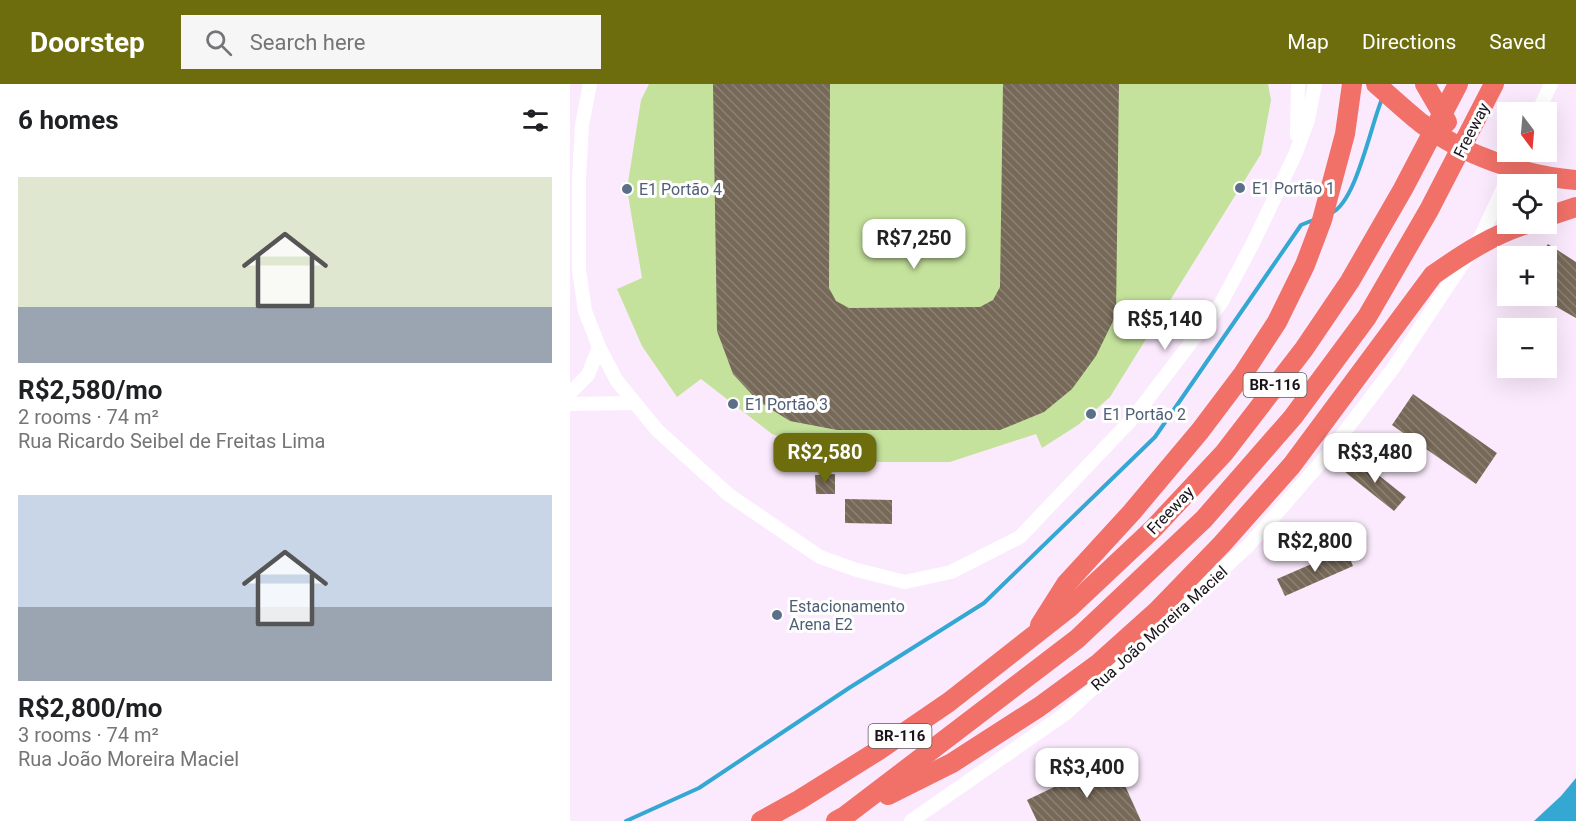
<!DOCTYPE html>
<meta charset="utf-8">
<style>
:root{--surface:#fff;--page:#f6f6f6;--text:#202124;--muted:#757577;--accent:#6d6d0d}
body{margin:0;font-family:Roboto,sans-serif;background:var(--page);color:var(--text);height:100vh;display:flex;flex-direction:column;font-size:22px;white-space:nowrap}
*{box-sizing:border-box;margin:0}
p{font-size:20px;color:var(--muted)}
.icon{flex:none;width:33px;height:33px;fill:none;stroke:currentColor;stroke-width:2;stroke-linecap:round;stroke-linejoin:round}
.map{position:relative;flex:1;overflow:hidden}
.details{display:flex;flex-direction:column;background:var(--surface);width:570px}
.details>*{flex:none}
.needle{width:39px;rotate:164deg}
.buttons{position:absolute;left:927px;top:18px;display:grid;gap:12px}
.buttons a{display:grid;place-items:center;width:60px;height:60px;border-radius:0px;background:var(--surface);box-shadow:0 6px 24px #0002;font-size:30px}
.price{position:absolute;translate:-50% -51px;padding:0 14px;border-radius:12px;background:#fff;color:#222;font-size:20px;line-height:39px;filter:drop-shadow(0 2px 3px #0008)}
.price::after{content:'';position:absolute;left:50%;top:36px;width:18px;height:14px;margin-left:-9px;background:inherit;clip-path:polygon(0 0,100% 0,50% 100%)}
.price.active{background:var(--accent);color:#fff}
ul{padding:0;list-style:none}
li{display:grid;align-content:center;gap:12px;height:318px;padding:0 18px}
li span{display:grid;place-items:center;height:186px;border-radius:0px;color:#555}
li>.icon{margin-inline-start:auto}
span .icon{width:108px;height:108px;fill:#fffc;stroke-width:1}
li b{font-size:26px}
h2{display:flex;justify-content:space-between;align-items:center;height:72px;padding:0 18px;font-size:26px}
header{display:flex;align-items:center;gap:36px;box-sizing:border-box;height:84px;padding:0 30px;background:var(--accent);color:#fff}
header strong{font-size:28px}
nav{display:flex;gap:33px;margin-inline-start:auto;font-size:21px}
.search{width:420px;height:54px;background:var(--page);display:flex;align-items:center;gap:15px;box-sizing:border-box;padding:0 21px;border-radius:0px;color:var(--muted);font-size:22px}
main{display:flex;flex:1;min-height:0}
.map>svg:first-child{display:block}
.grass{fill:#c4e29c}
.water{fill:#34a7d3}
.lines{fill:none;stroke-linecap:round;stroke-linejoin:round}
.stream{stroke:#34a7d3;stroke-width:4}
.building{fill:url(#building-back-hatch)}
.minor{stroke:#fff;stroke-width:14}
.highway{stroke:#f17169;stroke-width:20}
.service-dot{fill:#5c6f8a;stroke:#fefefe;stroke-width:2}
.labels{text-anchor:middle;stroke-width:6;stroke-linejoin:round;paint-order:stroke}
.shield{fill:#fefefe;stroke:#5e5a5e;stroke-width:1.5}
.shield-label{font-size:15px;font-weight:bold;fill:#19131a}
.street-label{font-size:16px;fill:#19131a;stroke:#fefefe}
.service-label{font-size:16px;fill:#4e5e75;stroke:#fefefe;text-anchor:start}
</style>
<header>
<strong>Doorstep</strong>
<div class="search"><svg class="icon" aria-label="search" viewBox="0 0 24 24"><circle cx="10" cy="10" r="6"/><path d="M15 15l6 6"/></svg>Search here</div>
<nav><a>Map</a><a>Directions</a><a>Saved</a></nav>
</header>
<main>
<section class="details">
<h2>6 homes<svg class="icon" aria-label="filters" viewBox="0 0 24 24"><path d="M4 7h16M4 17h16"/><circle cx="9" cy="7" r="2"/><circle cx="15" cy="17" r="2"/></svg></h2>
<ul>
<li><span style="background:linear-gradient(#dfe7d0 70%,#9aa5b1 0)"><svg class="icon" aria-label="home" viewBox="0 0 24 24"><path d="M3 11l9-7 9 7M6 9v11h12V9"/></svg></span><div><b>R$2,580/mo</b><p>2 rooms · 74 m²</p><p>Rua Ricardo Seibel de Freitas Lima</p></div></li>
<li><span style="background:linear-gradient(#c9d6e8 60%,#9aa5b1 0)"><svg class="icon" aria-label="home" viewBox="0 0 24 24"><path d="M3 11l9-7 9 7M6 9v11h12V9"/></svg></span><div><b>R$2,800/mo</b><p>3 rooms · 74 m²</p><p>Rua João Moreira Maciel</p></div></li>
</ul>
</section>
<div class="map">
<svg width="1006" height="737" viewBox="0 0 1006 737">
<defs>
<pattern id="building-back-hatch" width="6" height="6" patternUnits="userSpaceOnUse" patternTransform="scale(1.5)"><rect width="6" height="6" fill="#776958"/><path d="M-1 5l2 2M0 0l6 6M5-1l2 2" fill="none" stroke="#8b8175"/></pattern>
</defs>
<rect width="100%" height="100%" fill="#fbeafd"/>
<!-- grass -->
<path class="grass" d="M79,0H698L701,16L691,70L540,313L508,341L472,364L466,350L380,378H294L202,350L131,295L107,313L72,262L47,205L72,194L57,105L71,16Z"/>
<!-- water -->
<path class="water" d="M1006,694V737H964L991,712Z"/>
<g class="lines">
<!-- stream -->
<g class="stream">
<path d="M761,129C786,119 801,40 812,15"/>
<path d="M56,737L129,704L279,604L414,519L585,353L731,141L746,135"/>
</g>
</g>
<!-- building -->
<g class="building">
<path d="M143,0H260L259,204L266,217L279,224L410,223L423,216L430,203L433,0H549L546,231L526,272L502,305L474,328L430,346H267L220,337L188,317L163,290L147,247Z"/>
<path d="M978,160L1006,178V234L976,217V199L985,184L976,178V172H970Z"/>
<path d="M843,310L927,369L906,400L822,341Z"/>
<path d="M787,374L836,413L824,427L775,388Z"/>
<path d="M265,390V410H246L245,391Z"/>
<path d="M275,415L322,416V440L275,439Z"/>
<path d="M776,465L783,482L715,512L707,495Z"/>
<path d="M543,675L571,737H467L457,716Z"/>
</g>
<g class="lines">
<!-- minor -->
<g class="minor">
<path d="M20,0L12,41L9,94V186L15,227L29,263L47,297L87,346L159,411L250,473L287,486L335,498L381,488L450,453L564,333L651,219L682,161L725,71L738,36L745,0"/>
<path d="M968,28L981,0"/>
<path d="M727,51L728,0"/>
<path d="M0,309L18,291L29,263"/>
<path d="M0,320L63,319"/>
<path d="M341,737L495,630L678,462L753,376L824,283L911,152L950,68"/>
</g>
<!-- highway -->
<g class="highway">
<path d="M806,0C821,13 836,27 851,39C893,71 954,92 1006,96"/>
<path d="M855,0L877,38"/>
<path d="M976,133L1006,123"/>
<path d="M470,541L496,500L562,428L630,347L673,290L707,238L735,181L752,136L775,50L782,0"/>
<path d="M318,711L382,679L469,623L529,579L587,527L652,460L722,381L863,191C893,170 922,151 957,140"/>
<path d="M191,737L229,716L309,666L379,618L499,524L583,445L654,369L734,265L780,197L833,105L888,0"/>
<path d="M266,737L275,732L507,555L634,435L723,333L797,233L859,126L924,0"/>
</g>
</g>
<!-- markers -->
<g class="service-dot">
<circle cx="670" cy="104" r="6"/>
<circle cx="57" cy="105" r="6"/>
<circle cx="163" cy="320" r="6"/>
<circle cx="521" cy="330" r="6"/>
<circle cx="207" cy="531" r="6"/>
</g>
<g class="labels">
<!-- shield labels -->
<g class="shield">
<rect x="673.5" y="289" width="63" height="24" rx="4.5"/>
<rect x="298.5" y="640" width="63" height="24" rx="4.5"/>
</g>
<g class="shield-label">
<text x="705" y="306">BR-116</text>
<text x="330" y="657">BR-116</text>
</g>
<!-- street labels -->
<g class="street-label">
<text transform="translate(901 46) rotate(-63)" y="6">Freeway</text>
<text transform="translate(600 426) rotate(-46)" y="6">Freeway</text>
<text transform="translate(589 544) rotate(-42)" y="6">Rua João Moreira Maciel</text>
</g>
<!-- service labels -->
<g class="service-label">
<text x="682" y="110">E1 Portão 1</text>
<text x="69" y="111">E1 Portão 4</text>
<text x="175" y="326">E1 Portão 3</text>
<text x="533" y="336">E1 Portão 2</text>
<text x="219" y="528">Estacionamento<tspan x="219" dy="18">Arena E2</tspan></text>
</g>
</g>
</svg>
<div class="buttons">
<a><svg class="needle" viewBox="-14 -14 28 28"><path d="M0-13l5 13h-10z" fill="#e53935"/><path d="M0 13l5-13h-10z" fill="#757577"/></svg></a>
<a><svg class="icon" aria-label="locate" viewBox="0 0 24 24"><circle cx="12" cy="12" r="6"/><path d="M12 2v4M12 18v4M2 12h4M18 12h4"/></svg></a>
<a>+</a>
<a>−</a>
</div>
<b class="price" style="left:344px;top:186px">R$7,250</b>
<b class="price" style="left:595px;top:267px">R$5,140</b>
<b class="price active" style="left:255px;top:400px">R$2,580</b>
<b class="price" style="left:805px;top:400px">R$3,480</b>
<b class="price" style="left:745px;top:489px">R$2,800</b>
<b class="price" style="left:517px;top:715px">R$3,400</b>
</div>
</main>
